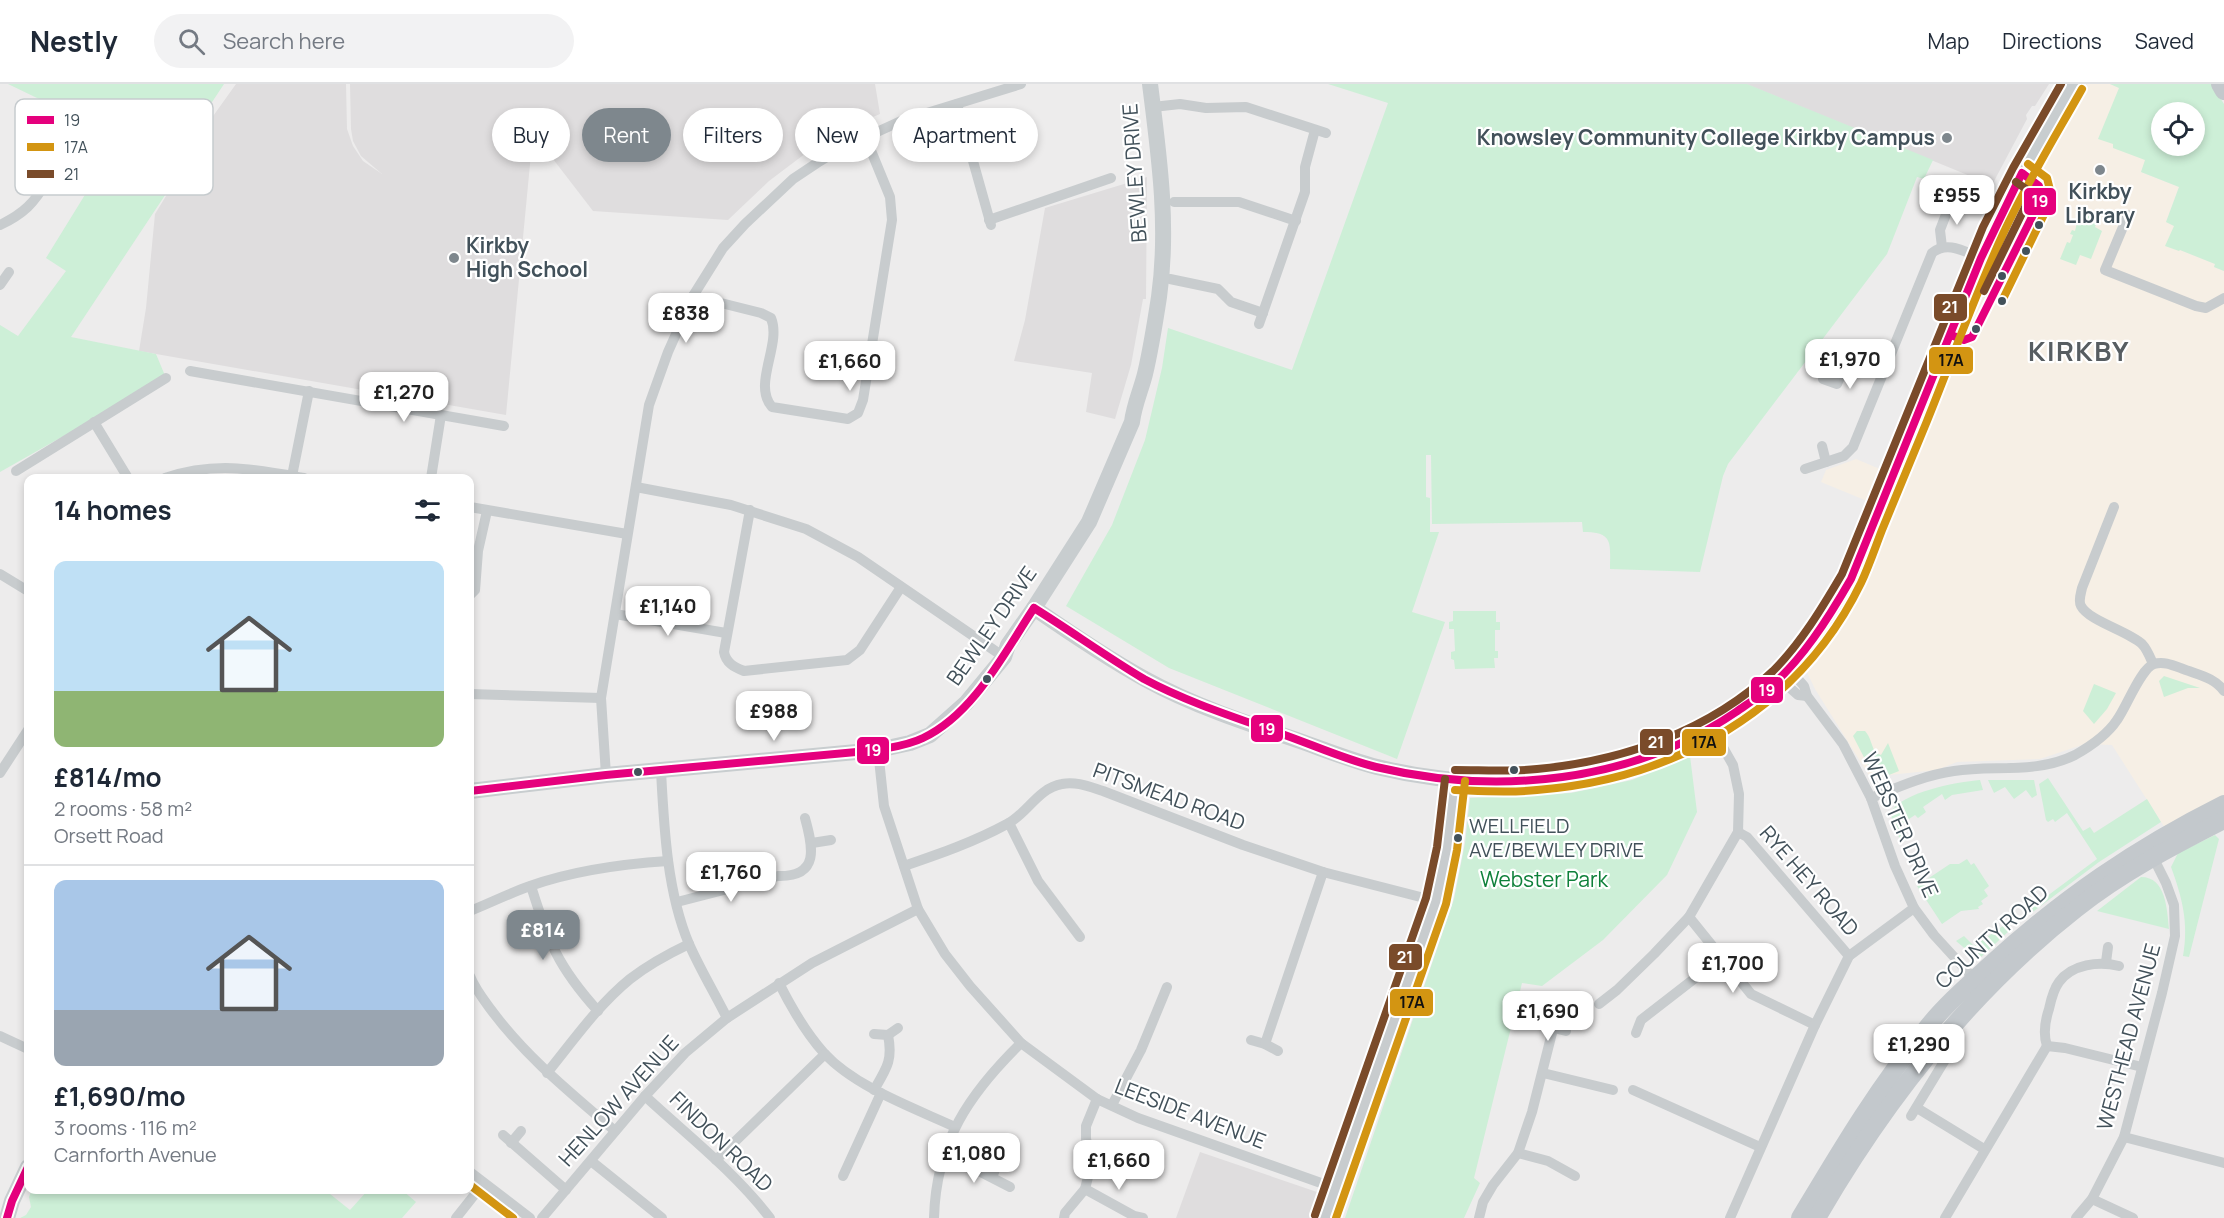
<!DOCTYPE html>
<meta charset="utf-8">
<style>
:root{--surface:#fff;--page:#f2f2f3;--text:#1f2937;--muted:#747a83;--line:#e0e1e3;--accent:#7e878d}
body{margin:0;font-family:Manrope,sans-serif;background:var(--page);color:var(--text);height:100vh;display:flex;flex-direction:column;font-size:22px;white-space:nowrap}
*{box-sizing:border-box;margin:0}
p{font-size:20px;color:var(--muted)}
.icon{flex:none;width:33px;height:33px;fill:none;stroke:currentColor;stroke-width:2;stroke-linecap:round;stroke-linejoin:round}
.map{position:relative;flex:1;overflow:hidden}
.sheet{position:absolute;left:24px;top:390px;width:450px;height:720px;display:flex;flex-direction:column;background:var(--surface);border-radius:12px;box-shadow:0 3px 9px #0003}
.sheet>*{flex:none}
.top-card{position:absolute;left:492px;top:24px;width:570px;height:54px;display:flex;gap:12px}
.fabs{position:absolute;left:2151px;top:18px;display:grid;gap:12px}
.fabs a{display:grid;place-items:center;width:54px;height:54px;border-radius:50%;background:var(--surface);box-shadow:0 3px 9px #0003;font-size:30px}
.price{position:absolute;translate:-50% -51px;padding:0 14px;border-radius:12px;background:#fff;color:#222;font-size:20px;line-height:39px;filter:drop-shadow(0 2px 3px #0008)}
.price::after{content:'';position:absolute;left:50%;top:36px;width:18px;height:14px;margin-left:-9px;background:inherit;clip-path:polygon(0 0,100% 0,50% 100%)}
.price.selected{background:var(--accent);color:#fff}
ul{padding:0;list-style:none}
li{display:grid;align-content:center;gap:12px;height:318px;padding:0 30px}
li+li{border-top:2px solid var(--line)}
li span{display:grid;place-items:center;height:186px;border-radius:12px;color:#555}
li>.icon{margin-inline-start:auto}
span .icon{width:108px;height:108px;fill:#fffc;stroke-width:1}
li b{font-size:26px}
h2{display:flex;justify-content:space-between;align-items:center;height:72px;padding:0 30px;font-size:26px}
.tag{padding:0 21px;border-radius:27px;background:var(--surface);box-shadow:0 3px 9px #0003;font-size:21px;line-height:54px}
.tag.selected{background:var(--accent);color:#fff}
header{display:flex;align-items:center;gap:36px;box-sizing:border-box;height:84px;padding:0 30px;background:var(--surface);border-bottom:2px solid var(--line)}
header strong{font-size:28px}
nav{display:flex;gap:33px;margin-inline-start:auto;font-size:21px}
.search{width:420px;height:54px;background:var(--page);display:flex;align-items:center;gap:15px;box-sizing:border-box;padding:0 21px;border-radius:33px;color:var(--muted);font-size:22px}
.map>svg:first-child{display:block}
.commercial{fill:#f6efe5}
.education{fill:#dfddde}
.green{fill:#cdefd7;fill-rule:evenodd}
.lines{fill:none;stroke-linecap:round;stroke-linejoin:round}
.street{stroke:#c8ccce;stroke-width:10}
.secondary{stroke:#c8cdcf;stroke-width:16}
.primary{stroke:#c3c8cc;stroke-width:18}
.bus-1-casing{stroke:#fff;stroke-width:12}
.bus-2-casing{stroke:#fff;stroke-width:12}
.bus-3-casing{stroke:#fff;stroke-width:12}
.bus-1{stroke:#e5007d;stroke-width:8}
.bus-2{stroke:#d39512;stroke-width:8}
.bus-3{stroke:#7a4b2a;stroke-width:8}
.poi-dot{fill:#7e878d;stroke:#fff;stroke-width:2}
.bus-dot{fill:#42515a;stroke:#fff;stroke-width:2}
.labels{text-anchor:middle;stroke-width:4.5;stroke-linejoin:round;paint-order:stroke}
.bus-label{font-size:20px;fill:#42515a;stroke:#fff;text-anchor:start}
.poi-label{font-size:21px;font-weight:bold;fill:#42515a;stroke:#fff;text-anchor:end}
.street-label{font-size:21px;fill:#42515a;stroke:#fff}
.park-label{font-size:21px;fill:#0e803a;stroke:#fff}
.district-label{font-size:27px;font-weight:bold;letter-spacing:1.5px;fill:#575d61;stroke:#fff}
.key{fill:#fff;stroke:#c6cbce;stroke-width:1.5}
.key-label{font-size:16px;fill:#42515a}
.line-badge{stroke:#fff;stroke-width:2}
.badge-label{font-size:16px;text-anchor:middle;font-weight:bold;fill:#fff}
.pale-badge-label{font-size:16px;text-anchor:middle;font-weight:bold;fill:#111}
</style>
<header>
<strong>Nestly</strong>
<div class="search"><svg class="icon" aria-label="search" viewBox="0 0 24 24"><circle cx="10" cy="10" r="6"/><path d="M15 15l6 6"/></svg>Search here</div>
<nav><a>Map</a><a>Directions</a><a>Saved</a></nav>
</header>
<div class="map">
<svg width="2224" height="1134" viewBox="0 0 2224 1134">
<rect width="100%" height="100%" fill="#edecec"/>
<!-- commercial -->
<g class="commercial">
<path d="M2087,0H2110L2119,4L2113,63L2146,76L2141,88L2179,103L2166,138L2174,142L2180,166L2215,180L2214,183L2224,187V714L2165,744L2112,661L2085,660L2040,675L1957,678L1937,686L1870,693L1815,605L1804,582L1868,483L1984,184L2032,83L2076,13Z"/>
<path d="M1856,375L1880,385L1867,417L1821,398L1826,386Z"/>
</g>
<!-- education -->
<g class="education">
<path d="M236,0H346L347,45L353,62L363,77L382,90L361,72L353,57L351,45L350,0H875L880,30L847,44L814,63L769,97L728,136L593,127L533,49L506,331L139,267L146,224L155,130L199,58L211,35Z"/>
<path d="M1746,0H2049L2035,22H2032L2026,31L2027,35L1992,101Z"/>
<path d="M1147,93L1146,215H1143L1131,281L1115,335L1086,328L1092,289L1014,277L1025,236L1045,124Z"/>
<path d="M1200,1068L1317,1108L1319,1112L1311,1134H1176Z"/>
</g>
<!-- green -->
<g class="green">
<path d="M8,0H224L181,65L173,73L187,78L71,253L156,270L166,294L0,388V241L18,252L66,187L46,174L120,54Z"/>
<path d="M1328,0H1747L1933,76L1924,95L1917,93L1887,170L1728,380L1723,392L1700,488L1610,485C1610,459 1614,448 1583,448L1582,438L1432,440L1431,371H1426V413L1430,414V448H1439L1412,528L1445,538L1397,675L1169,584L1066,522L1112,441L1145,356L1162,284L1168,244L1292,286L1388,19Z"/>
<path d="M2110,0H2211L2224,20V187L2214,183L2215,180L2180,166L2179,167L2165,162L2174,142L2166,138L2179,103L2141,88L2145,76L2113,64V60L2098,55L2119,4ZM2162,28H2194V62H2162Z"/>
<path d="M2079,128L2098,135L2095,143L2102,147L2091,175L2080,171L2076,181L2060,175L2067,158L2070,159L2073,151L2070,150L2072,146L2075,147L2077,139L2075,138Z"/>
<path d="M1453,527H1496V538H1500V546H1495V567H1498V574H1494L1495,584L1455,585L1454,576L1451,575V568L1455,567L1454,545H1449V538L1453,537Z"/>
<path d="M2164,592L2200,604H2188L2164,613L2159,597Z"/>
<path d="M2094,600L2116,609L2107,625L2094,640L2083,627Z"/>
<path d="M1857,647H1865C1871,653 1871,662 1876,669L1881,671L1888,659L1899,687L1889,691L1871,687L1853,652Z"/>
<path d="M1690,672L1697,728L1667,791L1603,856L1542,902L1522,899L1474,1094L1480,1099L1464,1134H1345L1454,815L1465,759L1470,714L1571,709L1632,696Z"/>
<path d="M2048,694L2083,747L2090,743L2094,749L2147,715L2161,738L2099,778L2030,830L2027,827L2097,775L2067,729L2055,738L2053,735L2048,738L2046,736L2039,700Z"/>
<path d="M1980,696L1983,706L1952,711L1945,716L1942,710L1923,723L1926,728L1918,734L1915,731L1900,741L1908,755L1901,759L1890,729C1902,708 1956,698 1980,696Z"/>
<path d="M1988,696H2034L2037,711L2032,714L2026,706L2014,715L2005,703L1994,709Z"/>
<path d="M2215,751L2219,755L2189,873L2183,872C2189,839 2182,813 2171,783L2178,769Z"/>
<path d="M1967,775L1971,781L1974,779L1989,802L1984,806L1988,812L1981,817L1983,820L1978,823L1979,825L1961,827L1942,840L1917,802L1950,780H1959Z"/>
<path d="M2141,793C2166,793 2167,825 2169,845L2097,827Z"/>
<path d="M2006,840L2010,846L1981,873H1975L1956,857L1964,852L1974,862Z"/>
<path d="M32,1106H325L350,1126L368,1106H402L416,1118L402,1134H20L26,1131L31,1123L29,1113Z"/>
</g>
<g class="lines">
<!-- street -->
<g class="street">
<path d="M957,20L991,141"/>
<path d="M1153,23L1180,20L1206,24L1246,23L1326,49"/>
<path d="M1174,118H1239L1296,137"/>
<path d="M2128,131L2105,186L2196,222L2206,224L2224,214"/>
<path d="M989,136L1111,94"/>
<path d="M0,141C23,130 35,119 47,96"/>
<path d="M1942,163L1940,146L1950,120"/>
<path d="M1170,195L1218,205L1231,218L1263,229"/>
<path d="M0,201L9,188"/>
<path d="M693,212L761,229L771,234C782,261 752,300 772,323L848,335L858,329L863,316L892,136L890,113L865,52"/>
<path d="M1259,240L1305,108V83L1315,46"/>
<path d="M190,287L504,342"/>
<path d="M1823,295L1837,300L1843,286L1853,280L1882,290"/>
<path d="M94,338L128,394"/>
<path d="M1822,362L1826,378"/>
<path d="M1805,385L1844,372L1853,363L1932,169C1947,156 1965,168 1981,174"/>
<path d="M16,387L166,294"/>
<path d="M292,392L309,307"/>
<path d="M165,394C215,377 254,385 304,394"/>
<path d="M431,394L441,331"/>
<path d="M636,403L731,421L806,445L858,473L1004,573"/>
<path d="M470,423L627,450"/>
<path d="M2114,423L2082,504C2081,509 2078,517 2081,522C2089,537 2128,547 2142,560C2147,565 2150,573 2153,580"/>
<path d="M750,426L724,568C726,579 734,583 744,587L847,576L860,566L901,503"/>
<path d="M0,490L28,507"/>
<path d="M470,511L475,506L478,467L487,427"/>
<path d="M615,530L726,549"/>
<path d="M1789,585L1804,602L1807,612L1843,660L1871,714L1895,782L1914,824L1934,851L1976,897"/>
<path d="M1780,595L1798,611L1807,612"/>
<path d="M470,610L601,614"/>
<path d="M878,666L884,722L918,825L945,870L970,902L1021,959L1097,1015L1138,1034L1335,1104"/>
<path d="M661,687C664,743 667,808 689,860C700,885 715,910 727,934"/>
<path d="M0,689L28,646"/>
<path d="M606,691L601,614L649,321L668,268L693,212L723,164L745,140L793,95L817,79L840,65L901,37L1021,0"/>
<path d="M1871,714C1898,703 1925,691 1954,687C1995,681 2037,690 2075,671C2091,662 2107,651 2117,636C2127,622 2141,584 2154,580C2166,576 2178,584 2189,587C2203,592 2215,595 2224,607"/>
<path d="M1009,739L1038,797L1080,853"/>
<path d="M1738,748L1747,753L1849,872"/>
<path d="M812,759L831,756"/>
<path d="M904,782C939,770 974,758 1007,740C1027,730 1038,704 1062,700C1076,697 1090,703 1103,707L1243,761L1323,788L1436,817"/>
<path d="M531,802C548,857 558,883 598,927"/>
<path d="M677,818L778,792C820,793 813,763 805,734"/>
<path d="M470,827C490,819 510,809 530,802C575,786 622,780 668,777"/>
<path d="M1689,833L1751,910L1815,941"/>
<path d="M2106,878L2108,863"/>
<path d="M470,892C475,905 484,916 492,927C527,974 571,1009 615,1047"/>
<path d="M779,899C791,923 806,949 824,969C855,1003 914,1024 955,1043"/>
<path d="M1599,920L1617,906L1654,870L1689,833L1738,748L1739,710L1733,681L1712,644"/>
<path d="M1537,940L1566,947"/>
<path d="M1636,949L1641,936L1721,874"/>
<path d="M874,950L888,951C893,976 887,984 874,1006"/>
<path d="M888,951L898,944"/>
<path d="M0,952L28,965"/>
<path d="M1251,956L1265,960L1278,967"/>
<path d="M1265,960L1323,788"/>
<path d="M2047,962C2043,950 2045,937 2049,925C2051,916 2053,906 2059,898C2072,880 2099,877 2119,882"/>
<path d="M2047,962L2065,964L2142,983"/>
<path d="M547,989C573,957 598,921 630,895C648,881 668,870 689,860"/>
<path d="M1543,989L1613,1006"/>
<path d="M1633,1006L1760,1063"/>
<path d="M645,1012C687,1051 735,1088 770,1134"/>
<path d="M1112,1021L1141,966L1167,903"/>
<path d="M1917,1024L1984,1065"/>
<path d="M1911,1032L1951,966"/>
<path d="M503,1051L566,1106"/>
<path d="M2124,1053L2224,1079"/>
<path d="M511,1059L521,1047"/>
<path d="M1518,1069L1548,1077L1575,1092"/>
<path d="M716,1076L825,970"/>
<path d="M944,1076L971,1083L1010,1103"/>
<path d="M591,1077L662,1134"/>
<path d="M470,1088L530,1134"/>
<path d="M843,1092L881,1009"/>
<path d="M992,1093L1003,1066"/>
<path d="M1085,1105L1134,1132L1143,1134"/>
<path d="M2092,1115L2133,1134"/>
<path d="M456,1134L483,1100"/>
<path d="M542,1134L645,1012L685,969L727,934L812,879L918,825"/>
<path d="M934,1134C936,1058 969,1010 1021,959"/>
<path d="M1064,1134L1065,1129L1085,1105L1092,1077L1086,1055V1042L1097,1015"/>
<path d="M1325,1134L1436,817L1447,765L1455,696"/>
<path d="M1479,1134L1483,1118L1493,1101L1518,1069L1532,1028L1553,945"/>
<path d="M1730,1134L1815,941L1849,872L1914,824"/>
<path d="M1945,1134L2047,962"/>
<path d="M2076,1134L2092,1115L2124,1053L2162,909L2175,852L2174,821L2166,799L2153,773"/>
</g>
<!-- secondary -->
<g class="secondary">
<path d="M1034,524C1070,549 1107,574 1145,595C1192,621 1246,639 1297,656C1323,665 1350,676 1377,683C1475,707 1581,703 1675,661C1714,644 1750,624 1780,594C1810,565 1831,530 1851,495L1993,147L2022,89L2073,0"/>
<path d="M470,707L606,691L878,666L910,659L930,651L966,619L1004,573L1008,561L1034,524L1089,438L1132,338C1134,321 1141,306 1145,290C1151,265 1155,239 1159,213C1169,142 1159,71 1150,0"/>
<path d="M7,1134L12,1117L28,1083"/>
</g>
<!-- primary -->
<g class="primary">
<path d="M2220,0L2224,7"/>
<path d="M1800,1134C1839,1069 1877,1004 1926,945C1944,922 1968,901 1990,881C2063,814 2136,764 2224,720"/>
<path d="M1817,1134C1884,1018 1970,908 2076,825C2121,789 2173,762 2224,736"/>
</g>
<!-- bus-1 casing -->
<g class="bus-1-casing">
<g id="bus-1">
<path d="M1034,524C1071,547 1107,573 1144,595C1187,618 1234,633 1279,649C1311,660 1343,675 1376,683C1497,712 1632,699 1736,628C1746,621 1757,614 1767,606C1802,576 1828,535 1851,495L1981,174L2022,89L2039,102L2041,115L1972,253L1964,256L1951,251"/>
<path d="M470,707L606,691L878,666C893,663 909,661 923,654C974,630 1004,569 1034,524"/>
<path d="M7,1134L12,1117L28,1083"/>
</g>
</g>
<!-- bus-2 casing -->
<g class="bus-2-casing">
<g id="bus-2">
<path d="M2002,217L2052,114L2047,94L2028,80"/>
<path d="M1455,706C1482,707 1510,709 1537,706C1675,695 1799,626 1861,499C1869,482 1875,464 1882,446C1897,410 1912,373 1927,337C1952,275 1975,211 2003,150C2026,100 2055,53 2082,5"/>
<path d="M470,1101L513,1134"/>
<path d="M1336,1134L1446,820L1457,766L1465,697"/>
</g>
</g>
<!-- bus-3 casing -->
<g class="bus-3-casing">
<g id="bus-3">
<path d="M1984,207L2031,111L2029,107L2016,98"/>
<path d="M1455,686C1482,686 1510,688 1537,685C1623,677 1710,647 1773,587C1801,559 1822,524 1842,490L1983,143L2013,84L2061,0"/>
<path d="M1315,1131L1426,814L1437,763L1445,695"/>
</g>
</g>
<!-- bus-1 -->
<use href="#bus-1" class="bus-1"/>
<!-- bus-2 -->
<use href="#bus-2" class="bus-2"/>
<!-- bus-3 -->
<use href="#bus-3" class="bus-3"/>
</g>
<!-- markers -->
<g class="poi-dot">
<circle cx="1947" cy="54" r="6"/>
<circle cx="2100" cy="86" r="6"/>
<circle cx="454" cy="174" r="6"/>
</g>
<g class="bus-dot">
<circle cx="2039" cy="141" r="5"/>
<circle cx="2026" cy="167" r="5"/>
<circle cx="2002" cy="192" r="5"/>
<circle cx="2002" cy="217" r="5"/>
<circle cx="1976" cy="245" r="5"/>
<circle cx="987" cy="595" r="5"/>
<circle cx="1514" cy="686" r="5"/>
<circle cx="638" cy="688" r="5"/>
<circle cx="1458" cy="754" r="5"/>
</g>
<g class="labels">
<!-- bus labels -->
<g class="bus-label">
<text x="1469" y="749">WELLFIELD<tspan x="1469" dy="24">AVE/BEWLEY DRIVE</tspan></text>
</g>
<!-- poi labels -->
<g class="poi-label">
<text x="1935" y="61">Knowsley Community College Kirkby Campus</text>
<text x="2100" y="115" text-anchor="middle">Kirkby<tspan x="2100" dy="24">Library</tspan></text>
<text x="466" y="169" text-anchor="start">Kirkby<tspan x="466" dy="24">High School</tspan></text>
</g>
<!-- street labels -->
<g class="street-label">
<text transform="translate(1135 89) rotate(-94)" y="7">BEWLEY DRIVE</text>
<text transform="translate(992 542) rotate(-55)" y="7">BEWLEY DRIVE</text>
<text transform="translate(1169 713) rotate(20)" y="7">PITSMEAD ROAD</text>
<text transform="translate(1900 741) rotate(66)" y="7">WEBSTER DRIVE</text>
<text transform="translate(1809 797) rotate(49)" y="7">RYE HEY ROAD</text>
<text transform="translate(1992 853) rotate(-42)" y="7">COUNTY ROAD</text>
<text transform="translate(2129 953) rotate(-75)" y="7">WESTHEAD AVENUE</text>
<text transform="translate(619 1017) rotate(-48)" y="7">HENLOW AVENUE</text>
<text transform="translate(1190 1030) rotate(21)" y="7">LEESIDE AVENUE</text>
<text transform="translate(721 1058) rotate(44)" y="7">FINDON ROAD</text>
</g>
<!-- park labels -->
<g class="park-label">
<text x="1544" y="803">Webster Park</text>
</g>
<!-- district labels -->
<g class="district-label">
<text x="2079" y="277">KIRKBY</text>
</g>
</g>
<!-- legend -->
<rect x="15" y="15" width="198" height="96" rx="9" class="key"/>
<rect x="27" y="32" width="27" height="8" fill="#e5007d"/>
<rect x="27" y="59" width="27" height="8" fill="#d39512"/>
<rect x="27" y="86" width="27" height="8" fill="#7a4b2a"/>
<g class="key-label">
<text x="64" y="42">19</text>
<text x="64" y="69">17A</text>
<text x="64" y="96">21</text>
</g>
<g class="line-badge">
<rect x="2023" y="103" width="34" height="29" rx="6" fill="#e5007d"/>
<rect x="1933" y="209" width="35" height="29" rx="6" fill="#7a4b2a"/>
<rect x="1928" y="262" width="46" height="29" rx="6" fill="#d39512"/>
<rect x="1750" y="592" width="34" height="28" rx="6" fill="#e5007d"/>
<rect x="1250" y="630" width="34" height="29" rx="6" fill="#e5007d"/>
<rect x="1639" y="644" width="35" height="28" rx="6" fill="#7a4b2a"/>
<rect x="1681" y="644" width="46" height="29" rx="6" fill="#d39512"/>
<rect x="856" y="652" width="34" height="29" rx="6" fill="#e5007d"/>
<rect x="1388" y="859" width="35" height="28" rx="6" fill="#7a4b2a"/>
<rect x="1389" y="904" width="45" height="29" rx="6" fill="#d39512"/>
</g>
<g class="badge-label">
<text x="2040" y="123">19</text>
<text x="1950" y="229">21</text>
<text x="1767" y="612">19</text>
<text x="1267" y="651">19</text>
<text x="1656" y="664">21</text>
<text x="873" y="672">19</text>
<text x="1405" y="879">21</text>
</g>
<g class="pale-badge-label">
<text x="1951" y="282">17A</text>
<text x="1704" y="664">17A</text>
<text x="1412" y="924">17A</text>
</g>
</svg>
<div class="fabs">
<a><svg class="icon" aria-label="locate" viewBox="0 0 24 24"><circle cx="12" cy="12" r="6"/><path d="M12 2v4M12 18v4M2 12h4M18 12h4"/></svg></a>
</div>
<b class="price" style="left:1957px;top:142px">£955</b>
<b class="price" style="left:686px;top:260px">£838</b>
<b class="price" style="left:1850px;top:306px">£1,970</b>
<b class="price" style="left:850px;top:308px">£1,660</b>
<b class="price" style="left:404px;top:339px">£1,270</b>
<b class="price" style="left:668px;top:553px">£1,140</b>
<b class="price" style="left:774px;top:658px">£988</b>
<b class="price" style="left:731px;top:819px">£1,760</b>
<b class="price selected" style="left:543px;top:877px">£814</b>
<b class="price" style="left:1733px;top:910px">£1,700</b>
<b class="price" style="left:1548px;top:958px">£1,690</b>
<b class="price" style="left:1919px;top:991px">£1,290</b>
<b class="price" style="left:974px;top:1100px">£1,080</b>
<b class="price" style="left:1119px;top:1107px">£1,660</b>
<div class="top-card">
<a class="tag">Buy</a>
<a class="tag selected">Rent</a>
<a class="tag">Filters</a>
<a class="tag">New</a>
<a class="tag">Apartment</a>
</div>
<section class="sheet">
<h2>14 homes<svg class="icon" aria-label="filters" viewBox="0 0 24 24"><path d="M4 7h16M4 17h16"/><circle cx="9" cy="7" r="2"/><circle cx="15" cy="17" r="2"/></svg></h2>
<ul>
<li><span style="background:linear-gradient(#bfe0f5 70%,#8fb573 0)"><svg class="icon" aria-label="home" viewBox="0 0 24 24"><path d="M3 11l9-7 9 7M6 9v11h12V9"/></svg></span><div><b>£814/mo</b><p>2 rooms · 58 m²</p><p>Orsett Road</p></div></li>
<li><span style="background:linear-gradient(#a9c7e8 70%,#9aa5b1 0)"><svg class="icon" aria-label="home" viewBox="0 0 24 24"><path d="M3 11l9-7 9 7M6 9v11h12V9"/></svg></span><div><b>£1,690/mo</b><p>3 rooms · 116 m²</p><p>Carnforth Avenue</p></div></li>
</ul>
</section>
</div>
